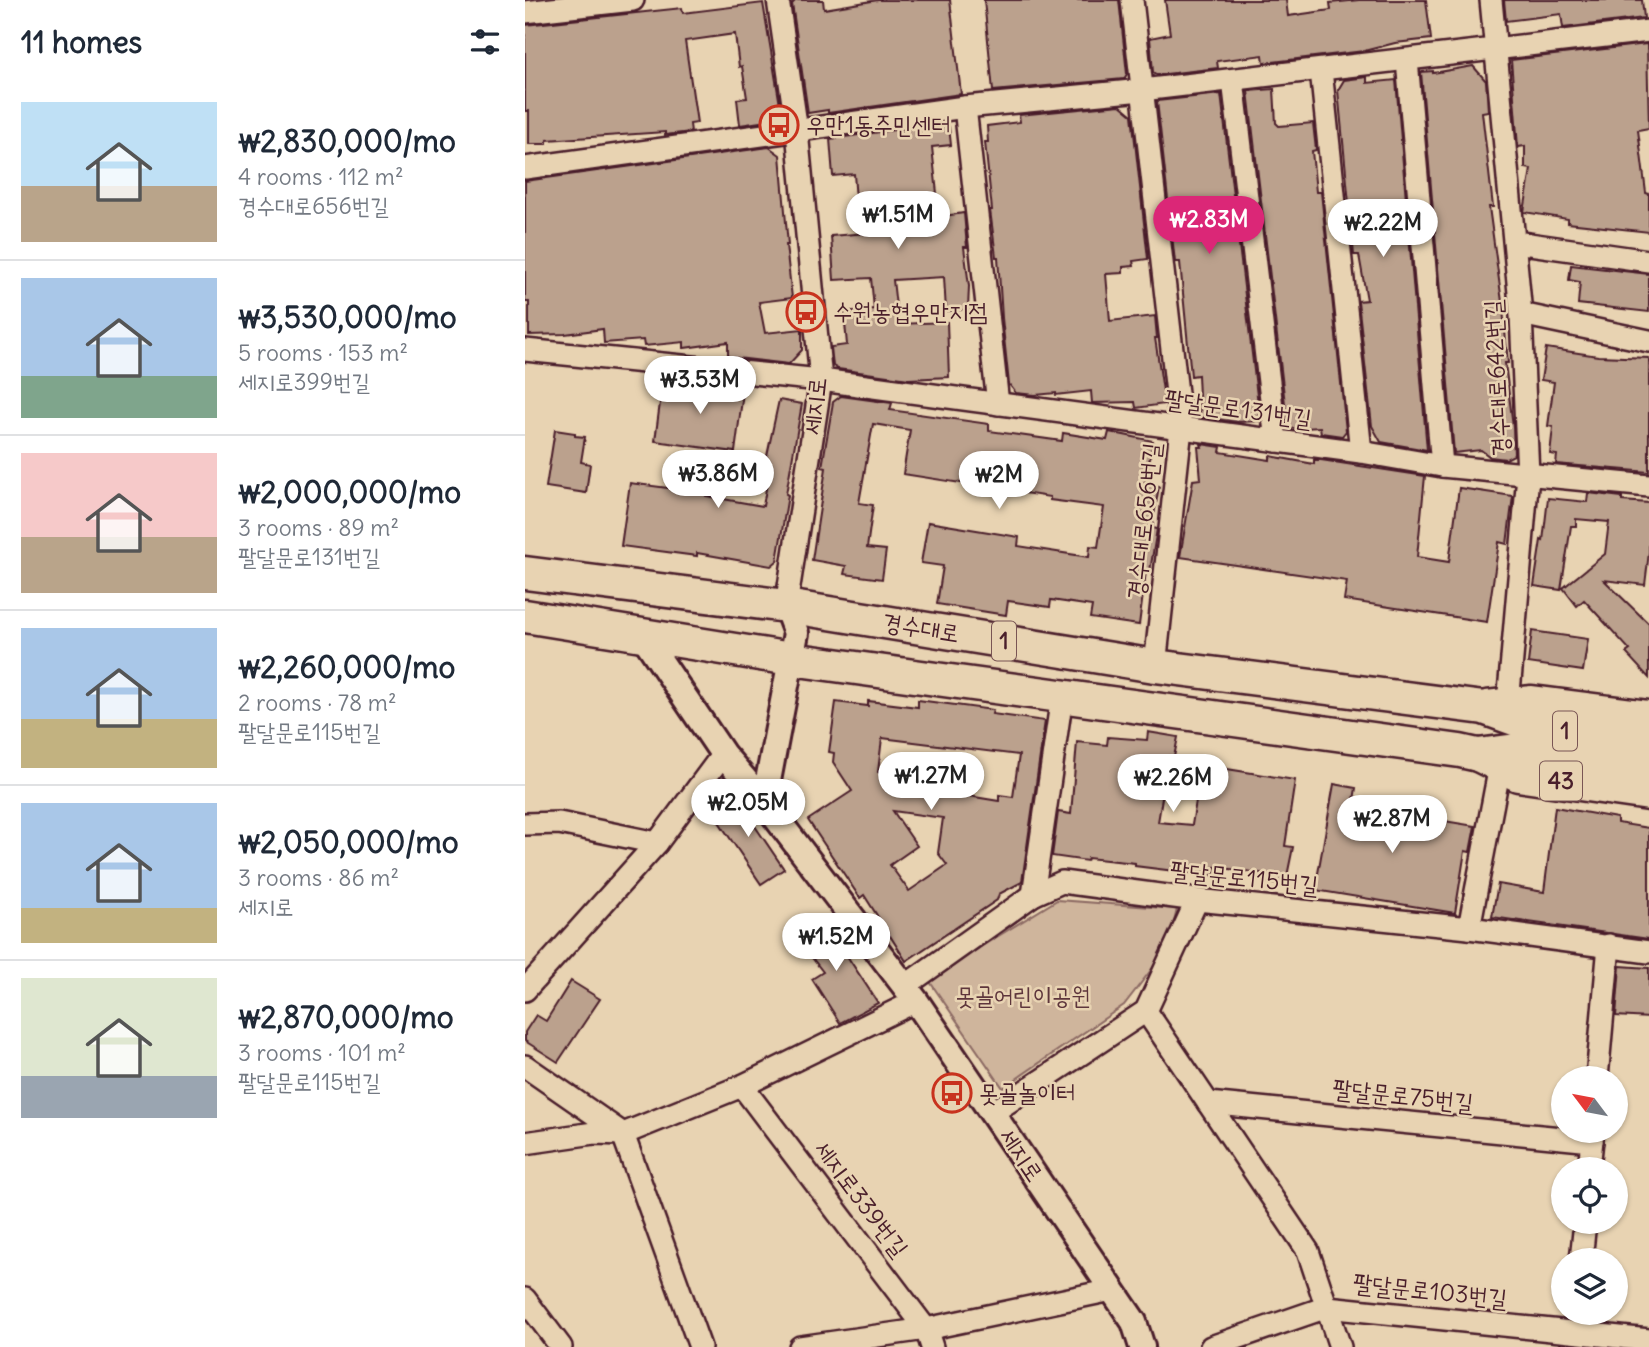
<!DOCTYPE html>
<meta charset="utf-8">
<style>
:root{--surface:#fff;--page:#f2f2f3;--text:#1f2937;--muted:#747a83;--line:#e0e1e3;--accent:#db2777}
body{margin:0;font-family:Delius,"Poor Story",sans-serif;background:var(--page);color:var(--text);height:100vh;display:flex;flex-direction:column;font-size:26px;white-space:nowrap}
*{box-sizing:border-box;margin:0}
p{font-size:23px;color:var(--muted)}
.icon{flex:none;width:38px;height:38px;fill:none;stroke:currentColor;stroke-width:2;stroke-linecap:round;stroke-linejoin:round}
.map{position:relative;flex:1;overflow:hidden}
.side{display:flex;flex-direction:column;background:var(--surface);width:525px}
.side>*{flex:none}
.needle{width:46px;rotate:302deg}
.controls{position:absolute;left:1026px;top:1066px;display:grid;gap:14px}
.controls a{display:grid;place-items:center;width:77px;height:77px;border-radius:50%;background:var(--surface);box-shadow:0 2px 5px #0004;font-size:35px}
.price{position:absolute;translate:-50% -60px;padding:0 16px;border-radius:24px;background:#fff;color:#222;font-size:23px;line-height:46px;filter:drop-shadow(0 2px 4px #0008)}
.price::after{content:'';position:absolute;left:50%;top:42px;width:21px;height:16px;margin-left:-10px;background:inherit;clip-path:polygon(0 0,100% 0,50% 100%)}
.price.on{background:var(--accent);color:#fff}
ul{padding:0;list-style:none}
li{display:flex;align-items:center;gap:21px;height:175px;padding:0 21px}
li+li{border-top:2px solid var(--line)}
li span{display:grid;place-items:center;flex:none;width:196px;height:140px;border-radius:0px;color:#555}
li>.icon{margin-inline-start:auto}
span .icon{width:84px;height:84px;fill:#fffc;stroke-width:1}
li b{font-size:30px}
h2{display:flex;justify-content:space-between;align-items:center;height:84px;padding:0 21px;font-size:30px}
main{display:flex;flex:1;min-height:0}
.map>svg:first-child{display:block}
.green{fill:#cfb59c;stroke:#8c6a64;stroke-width:2}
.building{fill:#bba18d;stroke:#4a1f2b;stroke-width:2;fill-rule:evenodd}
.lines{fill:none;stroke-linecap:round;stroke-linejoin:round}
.minor-casing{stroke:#4a1f2b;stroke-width:26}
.tertiary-casing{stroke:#4a1f2b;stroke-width:30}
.primary-casing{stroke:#4a1f2b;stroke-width:37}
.minor{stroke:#e8d3b2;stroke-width:21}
.tertiary{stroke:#e8d3b2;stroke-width:24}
.primary{stroke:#e8d3b2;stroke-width:32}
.labels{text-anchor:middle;stroke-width:5;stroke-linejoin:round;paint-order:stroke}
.shield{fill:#e8d3b2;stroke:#795554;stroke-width:2}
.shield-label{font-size:23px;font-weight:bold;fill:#4a1f2b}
.poi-label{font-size:24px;fill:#4a1f2b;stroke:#e8d3b2;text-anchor:start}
.street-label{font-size:24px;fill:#4a1f2b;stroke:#e8d3b2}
.park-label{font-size:24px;fill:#5e363c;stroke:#e8d3b2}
</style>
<main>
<section class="side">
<h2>11 homes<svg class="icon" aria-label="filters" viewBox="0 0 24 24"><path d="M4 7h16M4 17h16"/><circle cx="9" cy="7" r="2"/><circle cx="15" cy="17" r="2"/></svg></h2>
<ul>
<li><span style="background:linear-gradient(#bfe0f5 60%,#b9a48a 0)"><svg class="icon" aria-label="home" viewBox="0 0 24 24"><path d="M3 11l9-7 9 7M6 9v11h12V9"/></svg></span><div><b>₩2,830,000/mo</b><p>4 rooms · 112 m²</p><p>경수대로656번길</p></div></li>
<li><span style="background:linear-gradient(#a9c7e8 70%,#7fa58c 0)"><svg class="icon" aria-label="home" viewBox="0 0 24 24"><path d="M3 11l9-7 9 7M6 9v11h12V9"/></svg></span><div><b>₩3,530,000/mo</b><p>5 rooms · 153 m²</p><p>세지로399번길</p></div></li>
<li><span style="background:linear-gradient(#f6c9c9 60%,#b9a48a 0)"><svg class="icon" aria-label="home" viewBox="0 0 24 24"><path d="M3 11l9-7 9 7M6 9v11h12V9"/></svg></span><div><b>₩2,000,000/mo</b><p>3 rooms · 89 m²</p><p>팔달문로131번길</p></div></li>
<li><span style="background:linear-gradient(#a9c7e8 65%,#c2b280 0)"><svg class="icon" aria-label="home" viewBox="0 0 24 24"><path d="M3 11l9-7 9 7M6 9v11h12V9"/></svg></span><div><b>₩2,260,000/mo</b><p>2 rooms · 78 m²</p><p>팔달문로115번길</p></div></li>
<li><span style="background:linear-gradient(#a9c7e8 75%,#c2b280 0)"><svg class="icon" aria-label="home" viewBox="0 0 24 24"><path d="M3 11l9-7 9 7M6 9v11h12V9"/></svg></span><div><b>₩2,050,000/mo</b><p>3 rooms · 86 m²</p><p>세지로</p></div></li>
<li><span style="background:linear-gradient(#dfe7d0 70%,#9aa5b1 0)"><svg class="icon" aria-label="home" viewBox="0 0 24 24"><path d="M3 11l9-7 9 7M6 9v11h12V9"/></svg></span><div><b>₩2,870,000/mo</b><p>3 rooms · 101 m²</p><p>팔달문로115번길</p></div></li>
</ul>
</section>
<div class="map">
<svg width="1124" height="1347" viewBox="0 0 1124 1347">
<rect width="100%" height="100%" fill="#e8d3b2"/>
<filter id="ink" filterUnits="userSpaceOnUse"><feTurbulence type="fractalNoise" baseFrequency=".0143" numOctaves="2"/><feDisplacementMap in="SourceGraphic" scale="14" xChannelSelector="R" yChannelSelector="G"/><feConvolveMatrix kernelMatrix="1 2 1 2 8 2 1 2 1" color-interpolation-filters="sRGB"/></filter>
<g filter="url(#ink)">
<!-- green -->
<path class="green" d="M532,900L652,909L643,948L599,1005L478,1088L403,979Z"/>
<!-- building -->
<g class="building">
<path d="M271,0H298L299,9L353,0H425L436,94L303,113V110L283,113L267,4Z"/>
<path d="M459,0H594L602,74L599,79L468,91Z"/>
<path d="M640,0H761L763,16L806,10L805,3L834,0H901L906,39L870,43L839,51L739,63L738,55L692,61L693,68L632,75L628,72L625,38L645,34Z"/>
<path d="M979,0H1117L1119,18L1038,28L1036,14L981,21Z"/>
<path d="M238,3L256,111L248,120L215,125L212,99L222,98L217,66L214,67L210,34L160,41L172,123L165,124L166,132L140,135V132L22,140V144H4V111H0V25L157,8L158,13Z"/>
<path d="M1122,44L1124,128L1113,130L1121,193L1124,194V232L1043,223V219L999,212L1006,169L1000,168V146L993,147L986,60Z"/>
<path d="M948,66L961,81L963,111L957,112L968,207H964L978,309L983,363H980L988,426L989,455L981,459L965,457L956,450L929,453L896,72L908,71V73Z"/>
<path d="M842,77V83L871,80L902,450L856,442L847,426L833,301L842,300L834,255H829L813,90L819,80Z"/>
<path d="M749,89L751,123L754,126L788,123L791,150L787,151L791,192H796L821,431L817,436L796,433L795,427L763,429L723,91Z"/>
<path d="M696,94L735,421L712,422L675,417L673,375L666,376L655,262H650L632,101Z"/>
<path d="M595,105L607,115L623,259L608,261L609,266L598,267V273L581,274L585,321L630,316L632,338H630L640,404L611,408L610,402L567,403L566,391L531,395V393L510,395L491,393L484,384L477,318L473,257H471L465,210H467L460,142H463L462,126L495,122L494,115Z"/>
<path d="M419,123L424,127L426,145L407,147L414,212H418L419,216L439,213L442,247H439L444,286L443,309L421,311L419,277L368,280L373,324L422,322L424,377L384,379L313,369L308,366L306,347L322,345L319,312L349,309L346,278L309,280L306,236L342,233L339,200H331L329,174L308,176L305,139Z"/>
<path d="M244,147L255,155L263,245H261L267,298L234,302L240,333L277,329V350L264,364L203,357V342L159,348V342L119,346L118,340L79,343L78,329L40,334L4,335V302H0V181Z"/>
<path d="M1046,265L1124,274V312L1053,304L1055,282L1044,280Z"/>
<path d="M1021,348L1073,356L1124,358V472L1031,464L1032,455L1025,454L1028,427L1023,426L1029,382L1016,380Z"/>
<path d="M138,380L203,389V384L219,385L210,452L130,441Z"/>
<path d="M316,396L367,403L365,410L464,424V431L537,441L538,433L582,440L584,432L628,441L620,484L634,486L628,521V528L632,529L625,571H621L614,625L565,618L567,606L526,600L525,607L483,601L481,615L412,604L418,566L396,563L403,522L494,537L493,546L564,557L565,546L573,547L579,507L525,500V497L378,474L385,430L348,424L334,503L348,505L342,548L361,550L357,579L319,574L321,566L287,560L301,468L297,467L308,402Z"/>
<path d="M254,400L277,404L261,494L263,495L252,561L246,566L172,553V556L96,546L105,483L181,493V496L238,506L245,466L240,465Z"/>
<path d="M30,430L50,433V436L60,437L56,462L65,464L61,493L21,487Z"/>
<path d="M676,444L696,447L695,452L745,460V456L789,464V460H796L900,476L892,557L924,562L934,488L988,496L982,544L974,542L962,622L819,600L822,581L655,557L668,480L676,479L673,447H677Z"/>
<path d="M1063,493L1097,497V501L1124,503V552L1120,585L1079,580L1124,624V678L1101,653L1105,650L1059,600L1052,606L1038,588L1080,554L1084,522L1051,519V526H1046L1036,590L1009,586L1016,540L1018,541L1023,498L1062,502Z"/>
<path d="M1007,631L1063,639L1058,671L1003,663Z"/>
<path d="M393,700L468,710L467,714L520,721L497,882L474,894L472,900L381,961L339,895L335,898L283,820L327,791L308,762L309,753L304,752L311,702L343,706V701L393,707ZM357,738L494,755L488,797L474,795V801L407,790L409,780L353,772ZM368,811L418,818L413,853L422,865L384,891L365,865L392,846Z"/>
<path d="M623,732L653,737L649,757L644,756L633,822L667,825L677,765L770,780L760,846L768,847L760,886L740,882L742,874L690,867L689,876L610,866V863L563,858L562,861L527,856L533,812L546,814L552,742L582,745L583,737L622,740Z"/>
<path d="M809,784L831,788L828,806L950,826L945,852L940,851L930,913L790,890Z"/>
<path d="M209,795L259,869L236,884L186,810Z"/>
<path d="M1030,807L1092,818V823L1124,828V939L967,917L973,884L1019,892Z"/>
<path d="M297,918L353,1003L315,1023L287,979L298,972L271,937Z"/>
<path d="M1095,966L1124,968V1018L1091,1016Z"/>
<path d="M46,981L75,999L33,1062L0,1041V1032L11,1015L21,1021Z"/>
</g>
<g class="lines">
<!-- minor casing -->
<g class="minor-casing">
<g id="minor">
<path d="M253,0L272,131L296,380L261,606"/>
<path d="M607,0L656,428L630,666"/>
<path d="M966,0L996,314L1003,475L983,704"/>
<path d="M0,12L108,0"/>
<path d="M882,60L917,466"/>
<path d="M796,70L836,452"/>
<path d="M708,80L751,441"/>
<path d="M440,107L473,404"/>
<path d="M0,168L440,107L617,90L1124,31"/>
<path d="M990,242L1124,261"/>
<path d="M996,314L1124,341"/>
<path d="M0,350L296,380L836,452L917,466L1124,486"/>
<path d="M0,824L34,823L132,843"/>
<path d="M508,895L537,696"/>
<path d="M944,928L975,766"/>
<path d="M380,986L508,895L537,882L672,900L944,928L1124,952"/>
<path d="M0,990L132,843L198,754"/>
<path d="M621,1011L783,1251L815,1347"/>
<path d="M0,1066L98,1134"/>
<path d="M1072,1078L1084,945"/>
<path d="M217,1086L401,1329L407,1347"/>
<path d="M683,1103L1067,1141"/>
<path d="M467,1113L621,1011L672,900"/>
<path d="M98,1134L175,1347"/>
<path d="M0,1143L69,1133L98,1134L217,1086L391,1001"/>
<path d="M1064,1169L1068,1130"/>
<path d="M1056,1260L1060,1222"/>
<path d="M0,1299L36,1347"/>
<path d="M275,1347L401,1329L587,1290"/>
<path d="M686,1347L802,1307L1124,1340"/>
</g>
</g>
<!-- tertiary casing -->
<g class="tertiary-casing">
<g id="tertiary">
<path d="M117,634L198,754L239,802L391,1001L609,1322L617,1347"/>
<path d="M239,802L271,633L261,606"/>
</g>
</g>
<!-- primary casing -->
<g class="primary-casing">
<g id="primary">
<path d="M0,573L261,606L630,666L959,708L1003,724L1124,745"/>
<path d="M0,616L266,659L935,751L953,755L993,775L1124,794"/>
<path d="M962,707L1007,702L1124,717"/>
<path d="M953,755L999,749L1124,766"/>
</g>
</g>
<!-- minor -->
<use href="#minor" class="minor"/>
<!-- tertiary -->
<use href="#tertiary" class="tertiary"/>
<!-- primary -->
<use href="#primary" class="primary"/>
</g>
</g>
<!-- icons -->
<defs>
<g id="bus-ring" transform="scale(2.0125)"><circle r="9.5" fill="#e8d3b2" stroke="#c8321e" stroke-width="1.5"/><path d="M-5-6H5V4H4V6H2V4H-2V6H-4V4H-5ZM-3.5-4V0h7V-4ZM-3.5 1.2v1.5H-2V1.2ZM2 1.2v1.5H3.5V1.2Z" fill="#c8321e"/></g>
</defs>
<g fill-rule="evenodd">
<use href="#bus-ring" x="254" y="125"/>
<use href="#bus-ring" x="281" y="312"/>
<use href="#bus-ring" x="427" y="1093"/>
</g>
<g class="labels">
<!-- shield labels -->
<g class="shield">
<rect x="467" y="621.5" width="24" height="39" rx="5"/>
<rect x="1028" y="711.5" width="24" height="39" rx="5"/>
<rect x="1015" y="761.5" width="42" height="39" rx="5"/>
</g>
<g class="shield-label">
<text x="479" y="649">1</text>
<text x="1040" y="739">1</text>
<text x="1036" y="789">43</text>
</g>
<!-- poi labels -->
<g class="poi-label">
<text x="281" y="133">우만1동주민센터</text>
<text x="308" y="320">수원농협우만지점</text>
<text x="454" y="1101">못골놀이터</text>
</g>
<!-- street labels -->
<g class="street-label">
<text transform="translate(972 378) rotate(-93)" y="8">경수대로642번길</text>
<text transform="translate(290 406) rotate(-84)" y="8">세지로</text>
<text transform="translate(713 409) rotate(8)" y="8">팔달문로131번길</text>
<text transform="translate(619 521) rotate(-84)" y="8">경수대로656번길</text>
<text transform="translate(396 628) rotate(9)" y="8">경수대로</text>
<text transform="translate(719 878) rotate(6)" y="8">팔달문로115번길</text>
<text transform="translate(878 1096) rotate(6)" y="8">팔달문로75번길</text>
<text transform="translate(496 1155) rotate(56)" y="8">세지로</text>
<text transform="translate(336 1199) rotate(53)" y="8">세지로339번길</text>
<text transform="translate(905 1291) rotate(6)" y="8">팔달문로103번길</text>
</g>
<!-- park labels -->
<g class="park-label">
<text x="498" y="1004">못골어린이공원</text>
</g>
</g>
</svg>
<div class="controls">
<a><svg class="needle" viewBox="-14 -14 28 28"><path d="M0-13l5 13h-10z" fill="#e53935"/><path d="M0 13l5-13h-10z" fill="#747a83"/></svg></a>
<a><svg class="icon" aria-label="locate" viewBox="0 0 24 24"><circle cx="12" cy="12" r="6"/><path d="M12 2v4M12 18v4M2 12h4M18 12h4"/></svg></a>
<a><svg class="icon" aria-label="layers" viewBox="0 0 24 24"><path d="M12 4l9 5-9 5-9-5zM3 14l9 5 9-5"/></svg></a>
</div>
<b class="price" style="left:373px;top:251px">₩1.51M</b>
<b class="price on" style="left:684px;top:256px">₩2.83M</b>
<b class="price" style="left:858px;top:259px">₩2.22M</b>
<b class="price" style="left:175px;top:416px">₩3.53M</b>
<b class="price" style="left:193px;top:510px">₩3.86M</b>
<b class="price" style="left:474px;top:511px">₩2M</b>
<b class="price" style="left:406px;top:812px">₩1.27M</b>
<b class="price" style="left:648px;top:814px">₩2.26M</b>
<b class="price" style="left:223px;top:839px">₩2.05M</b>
<b class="price" style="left:867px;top:855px">₩2.87M</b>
<b class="price" style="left:311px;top:973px">₩1.52M</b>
</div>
</main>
